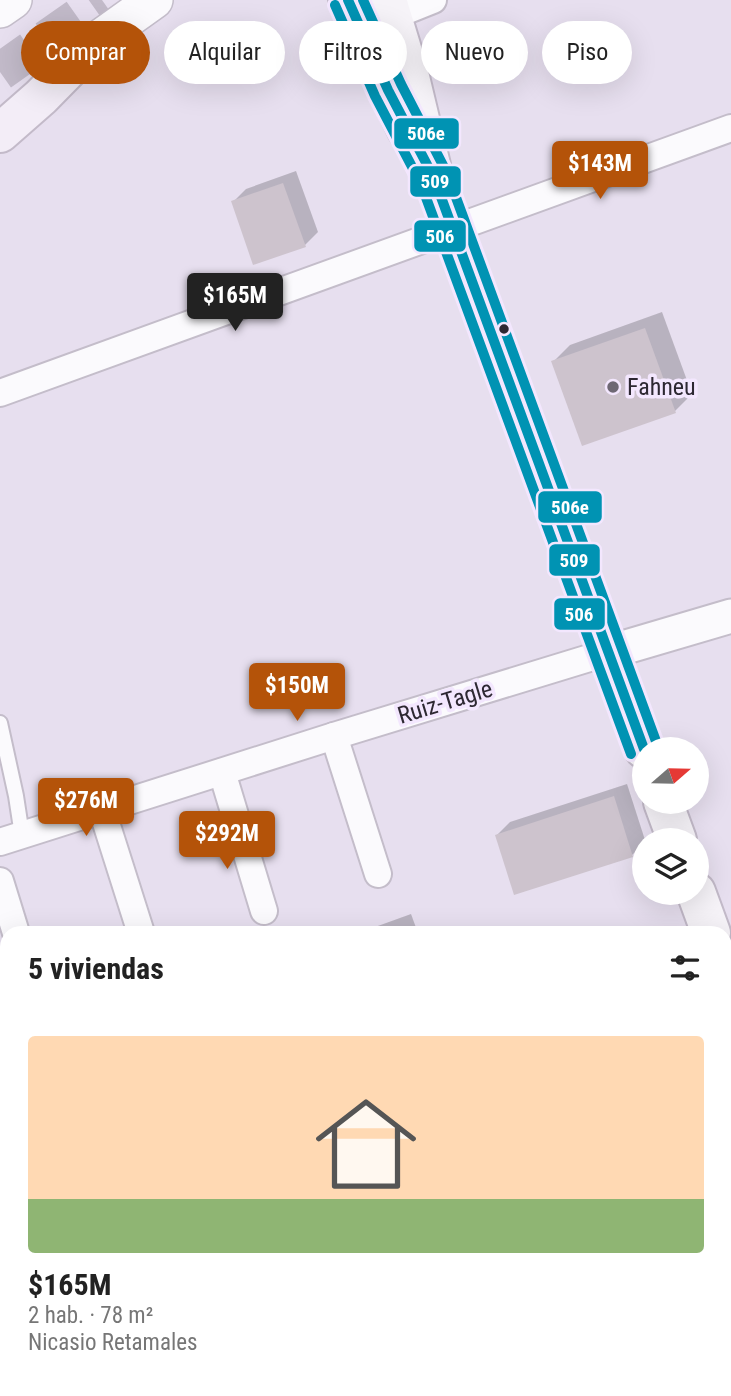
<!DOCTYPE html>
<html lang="es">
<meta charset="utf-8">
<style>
:root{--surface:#fff;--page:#f2f2f2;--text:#222;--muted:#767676;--accent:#b45309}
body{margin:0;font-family:"Roboto Condensed",sans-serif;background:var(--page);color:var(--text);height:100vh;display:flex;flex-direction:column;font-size:26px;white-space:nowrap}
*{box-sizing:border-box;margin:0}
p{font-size:23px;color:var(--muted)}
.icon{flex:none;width:38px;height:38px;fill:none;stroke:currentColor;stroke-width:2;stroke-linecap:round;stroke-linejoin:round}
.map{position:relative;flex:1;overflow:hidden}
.details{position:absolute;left:0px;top:926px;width:732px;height:471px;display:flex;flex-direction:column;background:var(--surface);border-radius:21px 21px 0 0;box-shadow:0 7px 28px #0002}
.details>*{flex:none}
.hud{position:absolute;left:21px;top:21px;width:690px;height:63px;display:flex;gap:14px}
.needle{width:46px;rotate:70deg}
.buttons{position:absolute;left:632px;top:737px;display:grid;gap:14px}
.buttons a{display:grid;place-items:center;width:77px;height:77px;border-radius:50%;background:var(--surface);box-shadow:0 7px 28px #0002;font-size:35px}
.price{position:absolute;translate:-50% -60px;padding:0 16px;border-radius:7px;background:var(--accent);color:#fff;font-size:23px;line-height:46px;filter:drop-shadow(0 2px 4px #0008)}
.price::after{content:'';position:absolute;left:50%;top:42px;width:21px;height:16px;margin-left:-10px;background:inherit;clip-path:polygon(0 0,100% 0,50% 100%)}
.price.active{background:#222;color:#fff}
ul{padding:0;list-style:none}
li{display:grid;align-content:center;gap:14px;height:371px;padding:0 28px}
li span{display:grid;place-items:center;height:217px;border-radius:7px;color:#555}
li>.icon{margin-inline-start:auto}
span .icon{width:126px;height:126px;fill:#fffc;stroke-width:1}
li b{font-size:30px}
h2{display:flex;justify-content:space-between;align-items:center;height:84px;padding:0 28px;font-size:30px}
.tag{padding:0 24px;border-radius:32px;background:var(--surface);box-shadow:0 7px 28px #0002;font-size:24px;line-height:63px}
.tag.active{background:var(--accent);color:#fff}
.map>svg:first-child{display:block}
.industrial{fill:#e3dad5}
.shadow{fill:#0003}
.building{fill:#cdc3cd}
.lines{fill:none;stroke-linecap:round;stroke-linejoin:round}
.motorway-tunnel{stroke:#c2bac9;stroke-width:38;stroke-dasharray:38 19;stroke-linecap:butt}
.service-casing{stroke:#c4bdca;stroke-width:18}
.minor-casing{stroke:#c4bdca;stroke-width:30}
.tertiary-casing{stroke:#c4bdca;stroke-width:37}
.secondary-casing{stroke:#c4bdca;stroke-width:40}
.primary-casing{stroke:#c3bac9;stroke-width:42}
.motorway-casing{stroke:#c3bac9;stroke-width:42}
.service{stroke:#fbfafd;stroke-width:14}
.minor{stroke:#fbfafd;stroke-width:26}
.tertiary{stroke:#fbfafd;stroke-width:33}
.secondary{stroke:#fbfafd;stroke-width:37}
.primary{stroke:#f6f3f8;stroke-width:38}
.motorway{stroke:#f3edf7;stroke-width:38}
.bus-1-casing{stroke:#f3e7fe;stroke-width:16}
.bus-2-casing{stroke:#f3e7fe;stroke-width:16}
.bus-3-casing{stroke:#f3e7fe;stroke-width:16}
.bus-1{stroke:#0093b3;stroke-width:10}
.bus-2{stroke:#0093b3;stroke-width:10}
.bus-3{stroke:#0093b3;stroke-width:10}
.bus-dot{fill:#2d2832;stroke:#f3e7fe;stroke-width:2.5}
.poi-dot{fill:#6e6874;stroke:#f3e7fe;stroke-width:2.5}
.labels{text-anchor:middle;stroke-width:7;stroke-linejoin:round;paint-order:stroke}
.poi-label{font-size:24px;fill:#2d2832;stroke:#f3e7fe;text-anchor:start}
.street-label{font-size:24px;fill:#2d2832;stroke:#f3e7fe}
.line-badge{stroke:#f3e7fe;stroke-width:2.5}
.badge-label{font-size:19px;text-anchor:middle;font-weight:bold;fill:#fff}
</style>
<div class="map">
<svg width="731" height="1396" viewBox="0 0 731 1396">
<rect width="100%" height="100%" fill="#e7dfef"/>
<!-- industrial -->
<path class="industrial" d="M725,1066L731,1089V1396H289L287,1390H724Z"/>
<!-- shadow -->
<g class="shadow">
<path d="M296,171L318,232L305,245L233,202L246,189Z"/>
<path d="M662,312L692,394L675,411L553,362L570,345Z"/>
<path d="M627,784L645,840L644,844L632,855L497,835L510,822Z"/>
<path d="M411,914L418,933H362L364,931Z"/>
<path d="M7,1070V1200L0,1203V1076Z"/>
<path d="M372,1390H442L443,1394L448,1390H657L660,1396H365Z"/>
</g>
<!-- building -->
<g class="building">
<path d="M283,183L306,247L253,265L231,201Z"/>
<path d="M645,328L676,413L582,446L551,361Z"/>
<path d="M614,796L633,857L514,895L495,835Z"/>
<path d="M7,1075V1110L0,1092V1077Z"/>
<path d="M0,1122L7,1139V1202L0,1205Z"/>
<path d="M381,1390H423L426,1396H365Z"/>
<path d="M456,1390H556L558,1396H440Z"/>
<path d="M561,1390H634L636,1396H564Z"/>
</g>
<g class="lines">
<!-- motorway-tunnel -->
<path class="motorway-tunnel" d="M0,72L102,0"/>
<!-- service casing -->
<g class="service-casing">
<g id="service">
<path d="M0,723L16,796L22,835"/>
<path d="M701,1390L703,1396"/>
</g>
</g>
<!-- minor casing -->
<g class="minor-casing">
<g id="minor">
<path d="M393,16L433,0"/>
<path d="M0,393L731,128"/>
<path d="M334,736L378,874"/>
<path d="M222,772L264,911"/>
<path d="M102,810L141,933"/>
<path d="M0,842L334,736L609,652"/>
<path d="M0,881L16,933"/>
<path d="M724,1024L731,1022"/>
<path d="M0,1254L7,1252"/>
<path d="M166,1390L169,1396"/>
</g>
</g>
<!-- tertiary casing -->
<g class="tertiary-casing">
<path id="tertiary" d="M609,652L731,616"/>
</g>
<!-- secondary casing -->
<g class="secondary-casing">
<g id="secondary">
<path d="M0,9L13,0"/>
<path d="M70,60L154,0"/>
</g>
</g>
<!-- primary casing -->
<g class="primary-casing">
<g id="primary">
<path d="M348,0L366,45L407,130"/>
<path d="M387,0L408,69L434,178L644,749"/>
<path d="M663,802L677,840"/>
<path d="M696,892L711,933"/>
<path d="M724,971L731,989"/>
</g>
</g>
<!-- motorway casing -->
<g class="motorway-casing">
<path id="motorway" d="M0,133L41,97L94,43"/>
</g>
<!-- service -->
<use href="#service" class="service"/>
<!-- minor -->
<use href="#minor" class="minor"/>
<!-- tertiary -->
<use href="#tertiary" class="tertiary"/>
<!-- secondary -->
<use href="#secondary" class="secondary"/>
<!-- primary -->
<use href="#primary" class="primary"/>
<!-- motorway -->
<use href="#motorway" class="motorway"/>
<!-- bus-1 casing -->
<g class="bus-1-casing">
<path id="bus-1" d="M348,0L388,90L434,178L644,749"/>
</g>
<!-- bus-2 casing -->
<g class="bus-2-casing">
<path id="bus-2" d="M335,5L375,96L421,184L631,754"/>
</g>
<!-- bus-3 casing -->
<g class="bus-3-casing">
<path id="bus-3" d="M363,0L401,84L447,173L657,744"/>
</g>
<!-- bus-1 -->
<use href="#bus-1" class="bus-1"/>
<!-- bus-2 -->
<use href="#bus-2" class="bus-2"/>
<!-- bus-3 -->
<use href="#bus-3" class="bus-3"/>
</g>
<!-- markers -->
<circle class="bus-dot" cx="504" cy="329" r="6"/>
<circle class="poi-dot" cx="613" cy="387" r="7"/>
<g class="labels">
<!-- poi labels -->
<g class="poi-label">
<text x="627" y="395">Fahneu</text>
</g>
<!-- street labels -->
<g class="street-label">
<text transform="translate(445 702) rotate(-17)" y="8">Ruiz-Tagle</text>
</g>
</g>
<g class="line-badge">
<rect x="393" y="117" width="67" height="33" rx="7" fill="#0093b3"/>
<rect x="409" y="165" width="53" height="33" rx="7" fill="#0093b3"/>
<rect x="413" y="219" width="54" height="34" rx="7" fill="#0093b3"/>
<rect x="537" y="490" width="66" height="34" rx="7" fill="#0093b3"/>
<rect x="548" y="543" width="53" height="34" rx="7" fill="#0093b3"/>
<rect x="553" y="597" width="53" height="34" rx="7" fill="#0093b3"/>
</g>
<g class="badge-label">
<text x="426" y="140">506e</text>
<text x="435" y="188">509</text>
<text x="440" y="243">506</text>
<text x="570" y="514">506e</text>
<text x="574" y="567">509</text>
<text x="579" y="621">506</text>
</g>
</svg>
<div class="buttons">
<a><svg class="needle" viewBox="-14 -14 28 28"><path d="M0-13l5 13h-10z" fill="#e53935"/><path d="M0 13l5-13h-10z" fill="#767676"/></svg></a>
<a><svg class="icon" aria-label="layers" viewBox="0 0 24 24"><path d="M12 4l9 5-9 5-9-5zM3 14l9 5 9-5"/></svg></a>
</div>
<b class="price" style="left:600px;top:201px">$143M</b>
<b class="price active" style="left:235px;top:333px">$165M</b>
<b class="price" style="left:297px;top:723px">$150M</b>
<b class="price" style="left:86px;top:838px">$276M</b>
<b class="price" style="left:227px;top:871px">$292M</b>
<div class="hud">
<a class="tag active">Comprar</a>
<a class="tag">Alquilar</a>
<a class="tag">Filtros</a>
<a class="tag">Nuevo</a>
<a class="tag">Piso</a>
</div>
<section class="details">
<h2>5 viviendas<svg class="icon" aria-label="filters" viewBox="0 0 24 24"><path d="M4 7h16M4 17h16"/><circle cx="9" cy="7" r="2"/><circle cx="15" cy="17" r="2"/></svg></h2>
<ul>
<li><span style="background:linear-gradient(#ffd9b3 75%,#8fb573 0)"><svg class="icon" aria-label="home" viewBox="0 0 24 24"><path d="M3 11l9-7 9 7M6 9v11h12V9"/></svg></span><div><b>$165M</b><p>2 hab. · 78 m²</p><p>Nicasio Retamales</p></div></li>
</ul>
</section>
</div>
